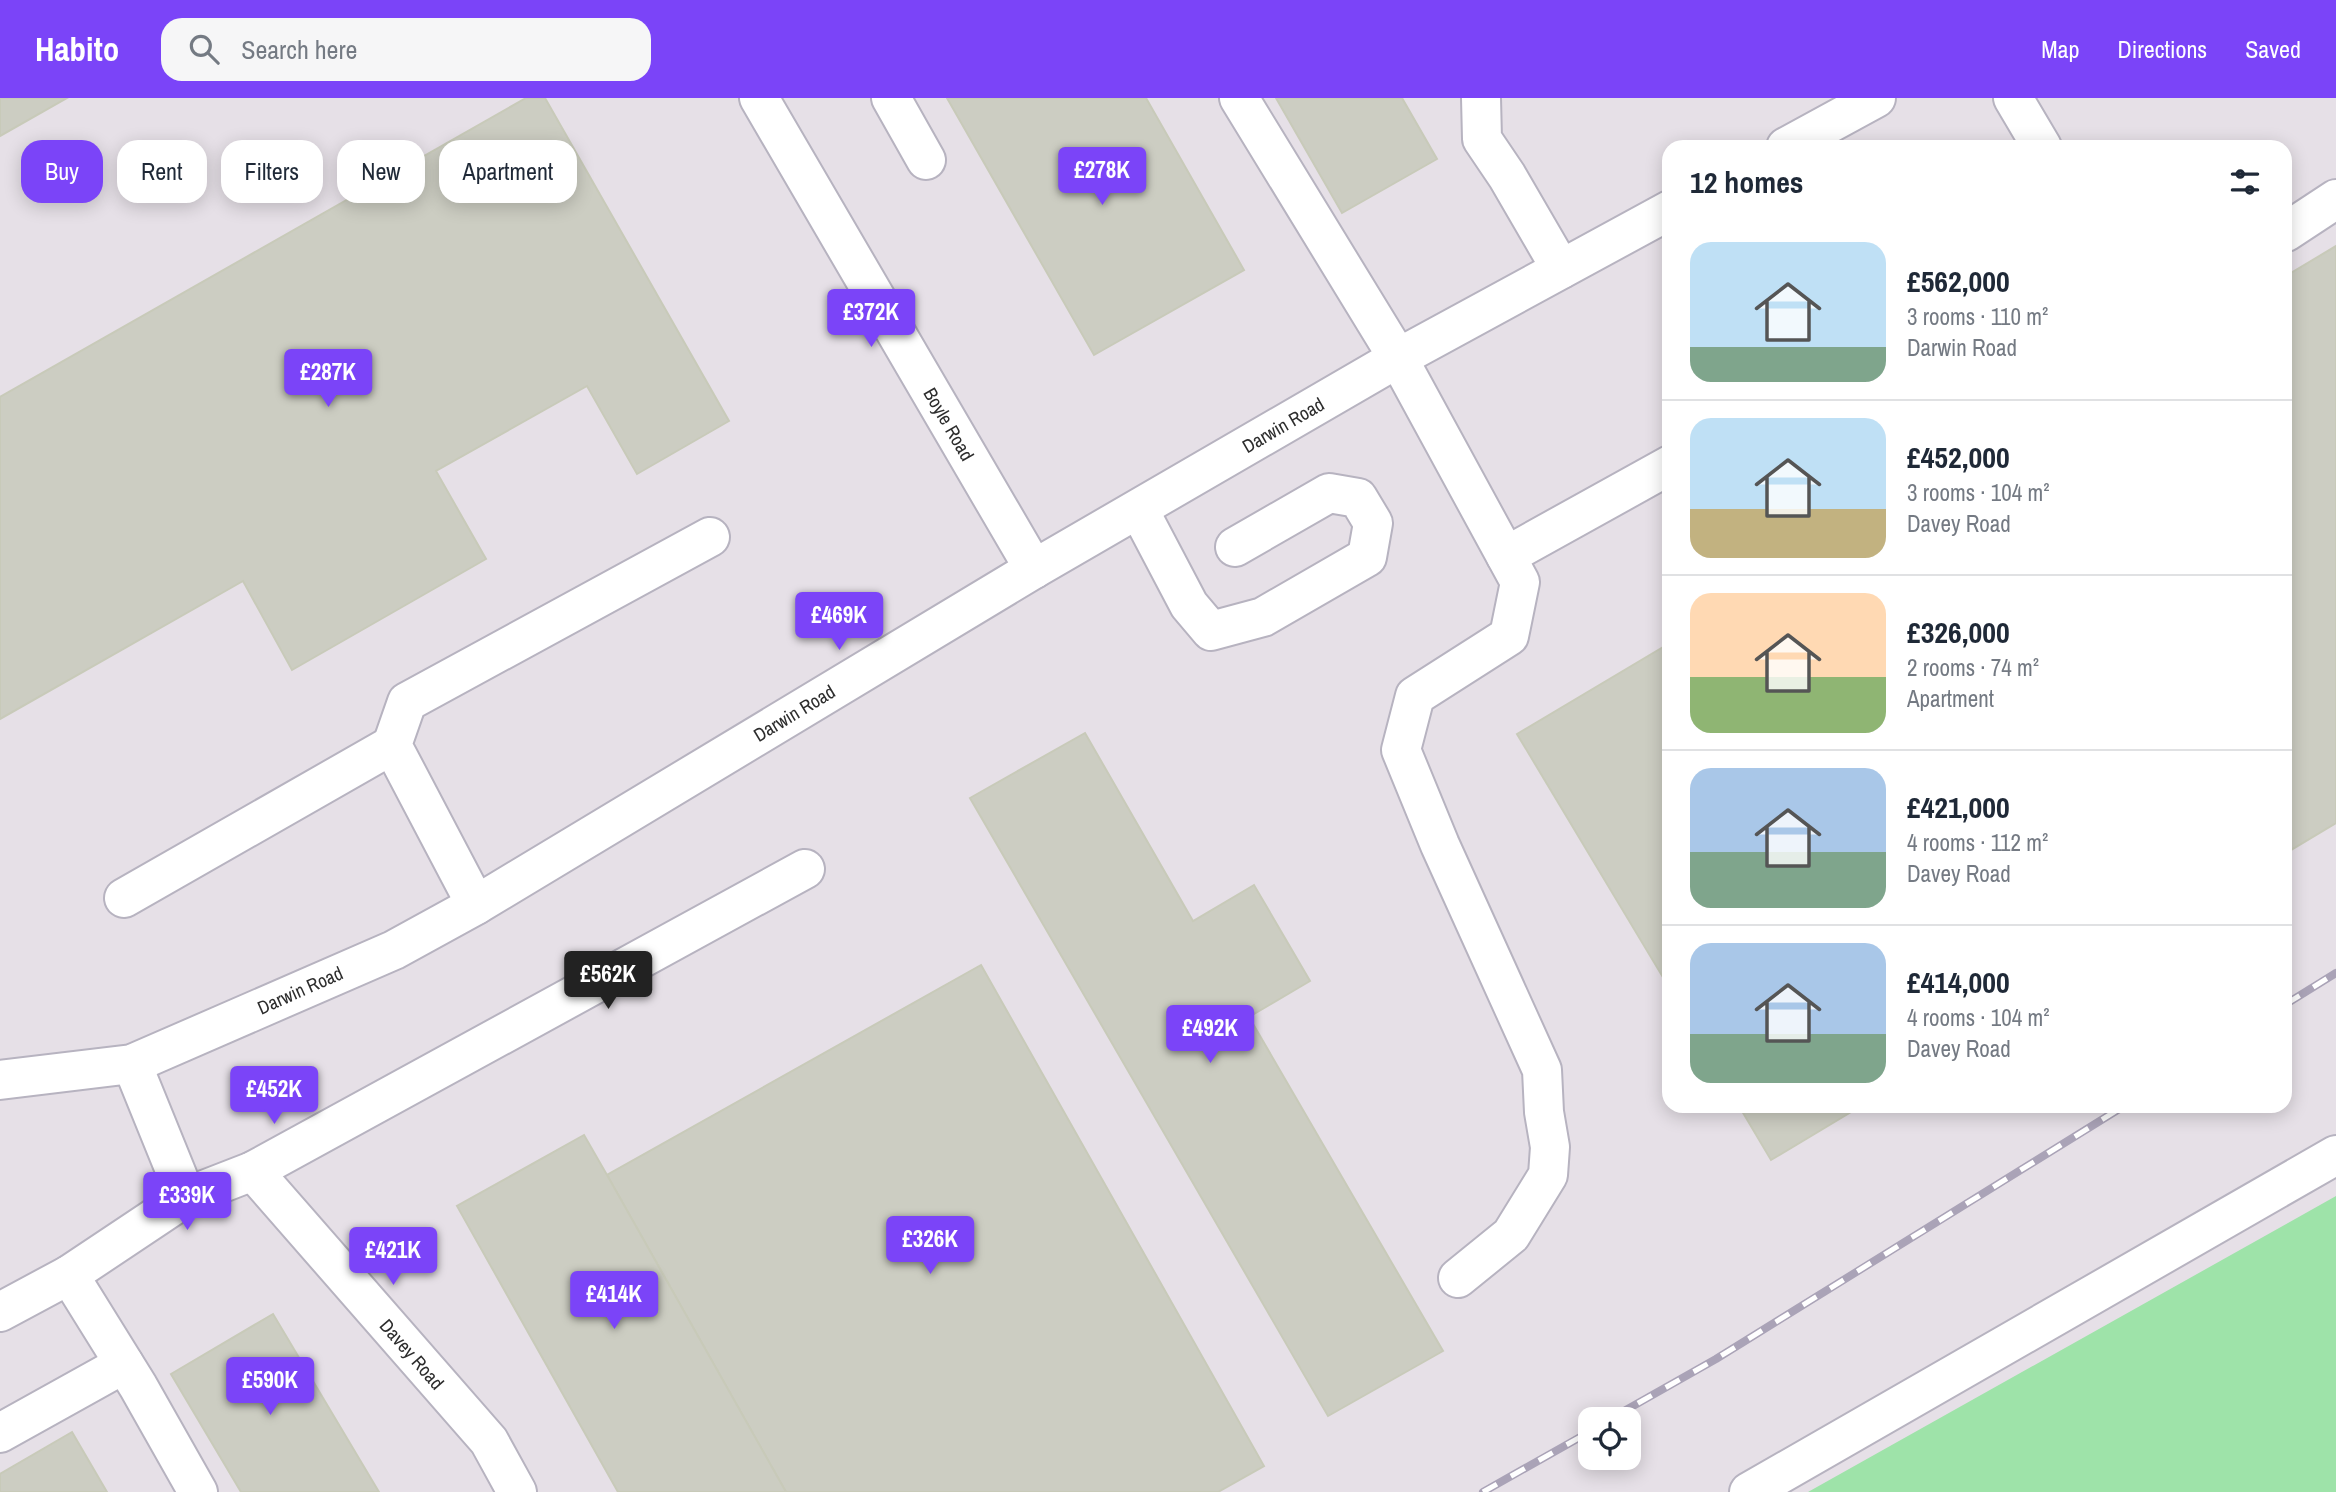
<!DOCTYPE html>
<meta charset="utf-8">
<style>
:root{--surface:#fff;--page:#f6f6f7;--text:#1f2937;--muted:#747a83;--line:#e0e1e3;--accent:#7b44f8}
body{margin:0;font-family:"Archivo Narrow",sans-serif;background:var(--page);color:var(--text);height:100vh;display:flex;flex-direction:column;font-size:26px;white-space:nowrap}
*{box-sizing:border-box;margin:0}
p{font-size:23px;color:var(--muted)}
.icon{flex:none;width:38px;height:38px;fill:none;stroke:currentColor;stroke-width:2;stroke-linecap:round;stroke-linejoin:round}
.map{position:relative;flex:1;overflow:hidden}
.side{position:absolute;left:1662px;top:42px;width:630px;height:973px;display:flex;flex-direction:column;background:var(--surface);border-radius:21px;box-shadow:0 4px 18px #0003}
.side>*{flex:none}
.guide{position:absolute;left:21px;top:42px;width:665px;height:63px;display:flex;gap:14px}
.controls{position:absolute;left:1578px;top:1309px;display:grid;gap:14px}
.controls a{display:grid;place-items:center;width:63px;height:63px;border-radius:14px;background:var(--surface);box-shadow:0 4px 18px #0003;font-size:35px}
.price{position:absolute;translate:-50% -60px;padding:0 16px;border-radius:7px;background:var(--accent);color:#fff;font-size:23px;line-height:46px;filter:drop-shadow(0 2px 4px #0008)}
.price::after{content:'';position:absolute;left:50%;top:42px;width:21px;height:16px;margin-left:-10px;background:inherit;clip-path:polygon(0 0,100% 0,50% 100%)}
.price.current{background:#222;color:#fff}
ul{padding:0;list-style:none}
li{display:flex;align-items:center;gap:21px;height:175px;padding:0 28px}
li+li{border-top:2px solid var(--line)}
li span{display:grid;place-items:center;flex:none;width:196px;height:140px;border-radius:21px;color:#555}
li>.icon{margin-inline-start:auto}
span .icon{width:84px;height:84px;fill:#fffc;stroke-width:1}
li b{font-size:30px}
h2{display:flex;justify-content:space-between;align-items:center;height:84px;padding:0 28px;font-size:30px}
.chip{padding:0 24px;border-radius:21px;background:var(--surface);box-shadow:0 4px 18px #0003;font-size:24px;line-height:63px}
.chip.current{background:var(--accent);color:#fff}
header{display:flex;align-items:center;gap:42px;box-sizing:border-box;height:98px;padding:0 35px;background:var(--accent);color:#fff}
header strong{font-size:33px}
nav{display:flex;gap:38px;margin-inline-start:auto;font-size:24px}
.search{width:490px;height:63px;background:var(--page);display:flex;align-items:center;gap:18px;box-sizing:border-box;padding:0 24px;border-radius:21px;color:var(--muted);font-size:26px}
.map>svg:first-child{display:block}
.industrial{fill:#e6e0e7;fill-rule:evenodd}
.green{fill:#9ee3a9}
.building{fill:#cccdc2;stroke:#c8cab9;stroke-width:2}
.lines{fill:none;stroke-linecap:round;stroke-linejoin:round}
.minor-casing{stroke:#b7b3c0;stroke-width:42}
.minor{stroke:#fff;stroke-width:38}
.rail-casing{stroke:#aaa3b7;stroke-width:8}
.rail{stroke:#fff;stroke-width:5;stroke-dasharray:16;stroke-linecap:butt}
.labels{text-anchor:middle;stroke-width:5;stroke-linejoin:round;paint-order:stroke}
.street-label{font-size:19px;fill:#2d2d2d;stroke:#fff}
</style>
<header>
<strong>Habito</strong>
<div class="search"><svg class="icon" aria-label="search" viewBox="0 0 24 24"><circle cx="10" cy="10" r="6"/><path d="M15 15l6 6"/></svg>Search here</div>
<nav><a>Map</a><a>Directions</a><a>Saved</a></nav>
</header>
<div class="map">
<svg width="2336" height="1394" viewBox="0 0 2336 1394">
<rect width="100%" height="100%" fill="#edeee0"/>
<!-- industrial -->
<path class="industrial" d="M0,0H2336V1394H0ZM1670,49H2286V1008H1670ZM1591,1321H1629V1360H1591Z"/>
<!-- green -->
<path class="green" d="M2336,1098V1394H1808L2288,1125Z"/>
<!-- building -->
<g class="building">
<path d="M0,0H67L0,38Z"/>
<path d="M526,0H545L729,323L637,376L587,288L436,373L486,461L292,572L243,483L0,621V299Z"/>
<path d="M947,0H1146L1244,172L1094,257Z"/>
<path d="M1276,0H1402L1437,61L1342,115Z"/>
<path d="M2336,148V725L2286,755V178Z"/>
<path d="M1670,545V891L1517,636Z"/>
<path d="M1085,635L1193,823L1254,787L1310,883L1249,919L1443,1253L1328,1318L970,700Z"/>
<path d="M981,867L1264,1368L1218,1394H786L607,1077Z"/>
<path d="M1739,1008H1861L1771,1062Z"/>
<path d="M584,1037L607,1077L786,1394H618L457,1108Z"/>
<path d="M273,1216L379,1394H241L171,1276Z"/>
<path d="M72,1334L107,1394H0V1376Z"/>
</g>
<g class="lines">
<!-- minor casing -->
<g class="minor-casing">
<g id="minor">
<path d="M759,0L1034,471"/>
<path d="M891,0L926,62"/>
<path d="M1239,0L1398,260L1520,484L1509,538L1415,598L1401,652L1440,747L1542,972L1544,1014L1550,1049L1548,1077L1511,1137L1458,1180"/>
<path d="M1481,0L1482,41L1507,78L1561,171"/>
<path d="M2013,0L2042,49"/>
<path d="M1786,49L1876,0"/>
<path d="M2286,134L2336,101"/>
<path d="M1139,412L1189,507L1211,533L1263,519L1367,459L1373,425L1358,400L1329,395L1235,449"/>
<path d="M1506,458L1670,367"/>
<path d="M124,800L392,647"/>
<path d="M476,807L392,647L407,604L710,439"/>
<path d="M0,982L132,966L394,852L476,807L1034,471L1398,260L1670,112"/>
<path d="M253,1073L489,1343L517,1394"/>
<path d="M186,1099L253,1073L805,771"/>
<path d="M69,1177L138,1288L198,1394"/>
<path d="M0,1214L69,1177L186,1099L132,966"/>
<path d="M0,1335L124,1266"/>
<path d="M1749,1394L2336,1057"/>
</g>
</g>
<!-- minor -->
<use href="#minor" class="minor"/>
<!-- rail casing -->
<g class="rail-casing">
<g id="rail">
<path d="M2286,906L2336,875"/>
<path d="M1610,1321L1716,1261L2124,1008"/>
<path d="M1483,1394L1591,1333"/>
</g>
</g>
<!-- rail -->
<use href="#rail" class="rail"/>
</g>
<g class="labels">
<!-- street labels -->
<g class="street-label">
<text transform="translate(949 326) rotate(60)" y="7">Boyle Road</text>
<text transform="translate(1283 327) rotate(-30)" y="7">Darwin Road</text>
<text transform="translate(794 615) rotate(-31)" y="7">Darwin Road</text>
<text transform="translate(300 892) rotate(-24)" y="7">Darwin Road</text>
<text transform="translate(412 1256) rotate(49)" y="7">Davey Road</text>
</g>
</g>
</svg>
<div class="controls">
<a><svg class="icon" aria-label="locate" viewBox="0 0 24 24"><circle cx="12" cy="12" r="6"/><path d="M12 2v4M12 18v4M2 12h4M18 12h4"/></svg></a>
</div>
<b class="price" style="left:1102px;top:109px">£278K</b>
<b class="price" style="left:871px;top:251px">£372K</b>
<b class="price" style="left:328px;top:311px">£287K</b>
<b class="price" style="left:839px;top:554px">£469K</b>
<b class="price current" style="left:608px;top:913px">£562K</b>
<b class="price" style="left:1210px;top:967px">£492K</b>
<b class="price" style="left:274px;top:1028px">£452K</b>
<b class="price" style="left:187px;top:1134px">£339K</b>
<b class="price" style="left:930px;top:1178px">£326K</b>
<b class="price" style="left:393px;top:1189px">£421K</b>
<b class="price" style="left:614px;top:1233px">£414K</b>
<b class="price" style="left:270px;top:1319px">£590K</b>
<div class="guide">
<a class="chip current">Buy</a>
<a class="chip">Rent</a>
<a class="chip">Filters</a>
<a class="chip">New</a>
<a class="chip">Apartment</a>
</div>
<section class="side">
<h2>12 homes<svg class="icon" aria-label="filters" viewBox="0 0 24 24"><path d="M4 7h16M4 17h16"/><circle cx="9" cy="7" r="2"/><circle cx="15" cy="17" r="2"/></svg></h2>
<ul>
<li><span style="background:linear-gradient(#bfe0f5 75%,#7fa58c 0)"><svg class="icon" aria-label="home" viewBox="0 0 24 24"><path d="M3 11l9-7 9 7M6 9v11h12V9"/></svg></span><div><b>£562,000</b><p>3 rooms · 110 m²</p><p>Darwin Road</p></div></li>
<li><span style="background:linear-gradient(#bfe0f5 65%,#c2b280 0)"><svg class="icon" aria-label="home" viewBox="0 0 24 24"><path d="M3 11l9-7 9 7M6 9v11h12V9"/></svg></span><div><b>£452,000</b><p>3 rooms · 104 m²</p><p>Davey Road</p></div></li>
<li><span style="background:linear-gradient(#ffd9b3 60%,#8fb573 0)"><svg class="icon" aria-label="home" viewBox="0 0 24 24"><path d="M3 11l9-7 9 7M6 9v11h12V9"/></svg></span><div><b>£326,000</b><p>2 rooms · 74 m²</p><p>Apartment</p></div></li>
<li><span style="background:linear-gradient(#a9c7e8 60%,#7fa58c 0)"><svg class="icon" aria-label="home" viewBox="0 0 24 24"><path d="M3 11l9-7 9 7M6 9v11h12V9"/></svg></span><div><b>£421,000</b><p>4 rooms · 112 m²</p><p>Davey Road</p></div></li>
<li><span style="background:linear-gradient(#a9c7e8 65%,#7fa58c 0)"><svg class="icon" aria-label="home" viewBox="0 0 24 24"><path d="M3 11l9-7 9 7M6 9v11h12V9"/></svg></span><div><b>£414,000</b><p>4 rooms · 104 m²</p><p>Davey Road</p></div></li>
</ul>
</section>
</div>
